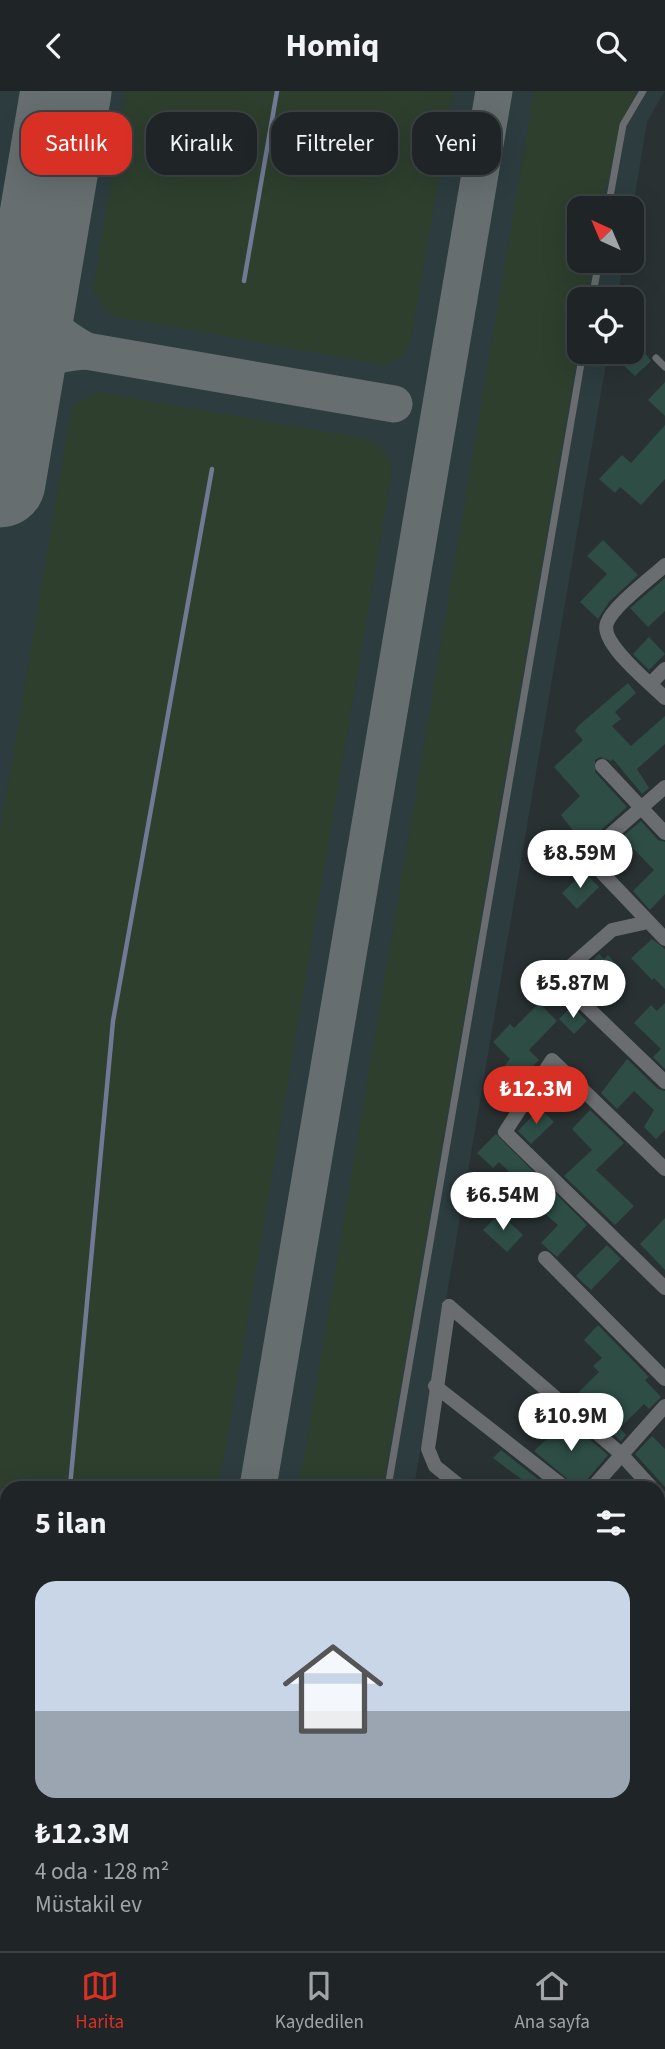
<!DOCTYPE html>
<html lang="tr">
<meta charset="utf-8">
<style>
:root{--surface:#1f2526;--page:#2c3132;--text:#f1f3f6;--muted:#a1a5a7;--line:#3c4243;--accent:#d93025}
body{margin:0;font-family:"Source Sans 3",sans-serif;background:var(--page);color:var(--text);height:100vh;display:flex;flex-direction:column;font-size:26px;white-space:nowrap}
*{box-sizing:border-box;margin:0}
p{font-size:23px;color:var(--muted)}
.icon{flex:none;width:38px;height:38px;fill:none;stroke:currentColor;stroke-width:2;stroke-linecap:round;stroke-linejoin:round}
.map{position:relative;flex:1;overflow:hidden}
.drawer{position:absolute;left:0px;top:1390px;width:665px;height:471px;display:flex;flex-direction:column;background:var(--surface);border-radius:21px 21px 0 0;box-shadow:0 7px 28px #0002,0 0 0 2px var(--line)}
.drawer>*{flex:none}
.top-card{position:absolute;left:21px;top:21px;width:623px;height:63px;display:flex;gap:14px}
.needle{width:46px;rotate:316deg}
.tools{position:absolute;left:567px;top:105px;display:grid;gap:14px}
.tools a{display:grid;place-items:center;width:77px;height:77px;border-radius:14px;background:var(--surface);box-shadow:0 7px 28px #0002,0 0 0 2px var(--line);font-size:35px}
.price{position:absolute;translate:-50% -60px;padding:0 16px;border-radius:24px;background:#fff;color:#222;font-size:23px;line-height:46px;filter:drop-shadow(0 2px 4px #0008)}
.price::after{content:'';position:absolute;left:50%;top:42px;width:21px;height:16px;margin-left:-10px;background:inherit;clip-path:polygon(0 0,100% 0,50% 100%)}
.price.on{background:var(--accent);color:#fff}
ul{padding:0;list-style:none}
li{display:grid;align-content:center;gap:14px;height:371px;padding:0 35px}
li span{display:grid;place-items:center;height:217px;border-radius:21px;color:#555}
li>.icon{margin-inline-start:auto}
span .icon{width:126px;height:126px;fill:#fffc;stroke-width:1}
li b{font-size:30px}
h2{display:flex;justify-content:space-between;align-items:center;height:84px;padding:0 35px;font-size:30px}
.pill{padding:0 24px;border-radius:21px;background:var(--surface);box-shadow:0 7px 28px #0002,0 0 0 2px var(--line);font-size:24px;line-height:63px}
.pill.on{background:var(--accent);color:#fff}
header{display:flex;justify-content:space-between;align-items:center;height:91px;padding:0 35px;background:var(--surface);font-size:32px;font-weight:700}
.tabs{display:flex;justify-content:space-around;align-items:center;height:98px;border-top:2px solid var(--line);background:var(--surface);font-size:19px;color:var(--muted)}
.tabs a{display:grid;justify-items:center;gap:4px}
.tabs .on{color:var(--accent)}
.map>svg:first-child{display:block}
.built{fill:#2c3c3f}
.green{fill:#2e3f2e}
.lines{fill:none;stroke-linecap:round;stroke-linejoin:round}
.stream{stroke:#717994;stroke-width:4.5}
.taxiway{stroke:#676e6f;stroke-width:37}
.runway{stroke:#676e6f;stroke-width:91}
.building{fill:#2d4d45}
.service{stroke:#6a6d6f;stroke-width:7}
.minor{stroke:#6a6d6f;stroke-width:14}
</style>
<header><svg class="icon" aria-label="back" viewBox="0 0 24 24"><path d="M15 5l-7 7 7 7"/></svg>Homiq<svg class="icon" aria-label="search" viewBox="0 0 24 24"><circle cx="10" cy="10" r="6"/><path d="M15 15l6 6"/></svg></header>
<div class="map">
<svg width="665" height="1860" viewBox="0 0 665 1860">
<rect width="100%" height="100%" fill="#293132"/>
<!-- built -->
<path class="built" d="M0,0H665L647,31L632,123V117H579V170H624L617,208H579V261H608L414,1396H7V1853H337L336,1860H0Z"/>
<!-- green -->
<g class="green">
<path d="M126,0H454L410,252L403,265L384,274L113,225L103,216L93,199Z"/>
<path d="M534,0H636C618,39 610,75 602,117H579V170H593L587,208H579V252L383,1396H299Z"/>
<path d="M98,301L372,349L389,365L392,379L219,1396H7V1853H142L141,1860H0V741L71,319L78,311Z"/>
<path d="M222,1853H305L303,1860H220Z"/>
</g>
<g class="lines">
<!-- stream -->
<g class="stream">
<path d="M244,190L277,0"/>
<path d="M70,1396L113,930L212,378"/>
<path d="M27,1860L28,1853"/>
</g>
<!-- taxiway -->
<g class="taxiway">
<path d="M86,260L394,313"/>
<path d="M15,300C30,269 53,262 86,260C46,238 35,223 36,178"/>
<path d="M258,1396L494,0"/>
<path d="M180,1860L181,1853"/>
</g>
<!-- runway -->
<path class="runway" d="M0,391L66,0"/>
</g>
<!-- building -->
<g class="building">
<path d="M639,254L651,270L635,285L621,272Z"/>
<path d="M665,291V325L648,309Z"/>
<path d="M665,334V388L641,414L620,396L615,402L599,388L622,364L631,372Z"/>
<path d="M603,449L638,484L609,511L598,528L580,511L607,483L587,465Z"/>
<path d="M665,487V520L648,536L630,517Z"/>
<path d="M649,546L665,563L649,579L633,563Z"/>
<path d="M628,592L636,602L615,621L621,628L612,635L631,655L665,625V653L637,678L649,697L642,703L613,668L611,670L600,666L595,669V681L627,716L584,754L561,724L580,705L554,676L583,649L575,640L578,635Z"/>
<path d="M641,730L658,749L665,751V803L650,819L633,800L654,779L622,746Z"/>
<path d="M584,781L599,796L577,818L562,802Z"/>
<path d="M652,848L665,858V898L654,887L652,889L631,867Z"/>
<path d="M599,863L604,868L608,864L617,874L591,898L577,883Z"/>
<path d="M539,912L557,930L529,959L539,969L520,988L505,974L510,968L493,951L510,933L514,937Z"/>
<path d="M665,912V978L653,966L661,958L634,932L651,914L657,920Z"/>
<path d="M572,915L587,930L574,943L559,928Z"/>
<path d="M627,968L658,998L665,1000V1039L656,1048L644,1036L654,1019L634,1000L617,1018L601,1002Z"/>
<path d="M540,1017L554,1031L531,1053L518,1040Z"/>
<path d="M590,1019L624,1052L596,1079L634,1115L615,1134L564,1085L592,1059L572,1038Z"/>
<path d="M496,1043L587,1134L557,1166L541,1152L558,1134L524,1105L529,1100L499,1071L493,1077L477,1062Z"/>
<path d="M500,1122L523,1144L507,1161L483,1139Z"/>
<path d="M665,1127V1179L640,1153Z"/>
<path d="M607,1154L621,1168L591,1199L576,1185Z"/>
<path d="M598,1234L649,1286L645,1289L661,1306L649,1318L644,1313L620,1337L626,1344L621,1350L575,1310L578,1307L576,1304L599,1281L593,1275L602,1267L584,1249Z"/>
<path d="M561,1324L608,1364L586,1390L584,1396H577L534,1360L556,1339L551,1334Z"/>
<path d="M652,1345L665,1358V1396L635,1363Z"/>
<path d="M501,1359L538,1388L532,1396L493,1367Z"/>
</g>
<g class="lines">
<!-- service -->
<g class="service">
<path d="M608,117L623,34L643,0"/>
<path d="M592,208L599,170"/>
<path d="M656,267L665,276"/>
<path d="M388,1396L583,261"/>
<path d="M308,1860L310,1853"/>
</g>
<!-- minor -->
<g class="minor">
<path d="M665,474C650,488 613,515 607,532C599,552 651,593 665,607"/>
<path d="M651,592L665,578"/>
<path d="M602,675L665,742"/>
<path d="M665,696L586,765L665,848"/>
<path d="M648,831L612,839L557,887L665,991"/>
<path d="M665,1078L552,969L505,1041L665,1197"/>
<path d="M545,1167L665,1288"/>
<path d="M449,1215L620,1362L651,1396"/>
<path d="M449,1215L428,1358L435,1375L461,1396"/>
<path d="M435,1295L564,1396"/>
<path d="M593,1396L665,1315"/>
<path d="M658,1404L665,1412"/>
<path d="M658,1499L665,1493"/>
<path d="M658,1544L665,1549"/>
<path d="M658,1648L665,1654"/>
<path d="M658,1755L665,1747"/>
<path d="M461,1860L466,1853"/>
<path d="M566,1860L572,1853"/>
</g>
</g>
</svg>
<div class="tools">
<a><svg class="needle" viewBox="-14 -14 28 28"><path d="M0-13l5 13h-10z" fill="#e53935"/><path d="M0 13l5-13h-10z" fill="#a1a5a7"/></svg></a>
<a><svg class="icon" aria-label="locate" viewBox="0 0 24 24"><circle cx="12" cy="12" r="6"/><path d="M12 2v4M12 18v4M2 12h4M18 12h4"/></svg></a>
</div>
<b class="price" style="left:580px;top:799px">₺8.59M</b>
<b class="price" style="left:573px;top:929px">₺5.87M</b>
<b class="price on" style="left:536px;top:1035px">₺12.3M</b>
<b class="price" style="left:503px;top:1141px">₺6.54M</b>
<b class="price" style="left:571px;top:1362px">₺10.9M</b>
<div class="top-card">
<a class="pill on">Satılık</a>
<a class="pill">Kiralık</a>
<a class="pill">Filtreler</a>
<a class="pill">Yeni</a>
</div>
<section class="drawer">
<h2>5 ilan<svg class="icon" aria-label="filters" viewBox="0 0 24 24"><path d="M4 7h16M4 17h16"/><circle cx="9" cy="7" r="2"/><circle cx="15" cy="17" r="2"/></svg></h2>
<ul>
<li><span style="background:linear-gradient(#c9d6e8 60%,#9aa5b1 0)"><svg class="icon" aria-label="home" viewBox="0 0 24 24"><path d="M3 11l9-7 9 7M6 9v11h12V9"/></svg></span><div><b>₺12.3M</b><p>4 oda · 128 m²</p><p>Müstakil ev</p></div></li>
</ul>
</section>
</div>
<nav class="tabs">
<a class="on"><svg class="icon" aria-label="map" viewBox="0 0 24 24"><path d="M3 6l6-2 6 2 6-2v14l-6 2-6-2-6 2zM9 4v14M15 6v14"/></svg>Harita</a>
<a><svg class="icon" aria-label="saved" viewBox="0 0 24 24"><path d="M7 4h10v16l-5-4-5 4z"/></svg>Kaydedilen</a>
<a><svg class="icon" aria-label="home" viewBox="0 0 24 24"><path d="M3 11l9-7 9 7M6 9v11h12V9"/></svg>Ana sayfa</a>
</nav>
